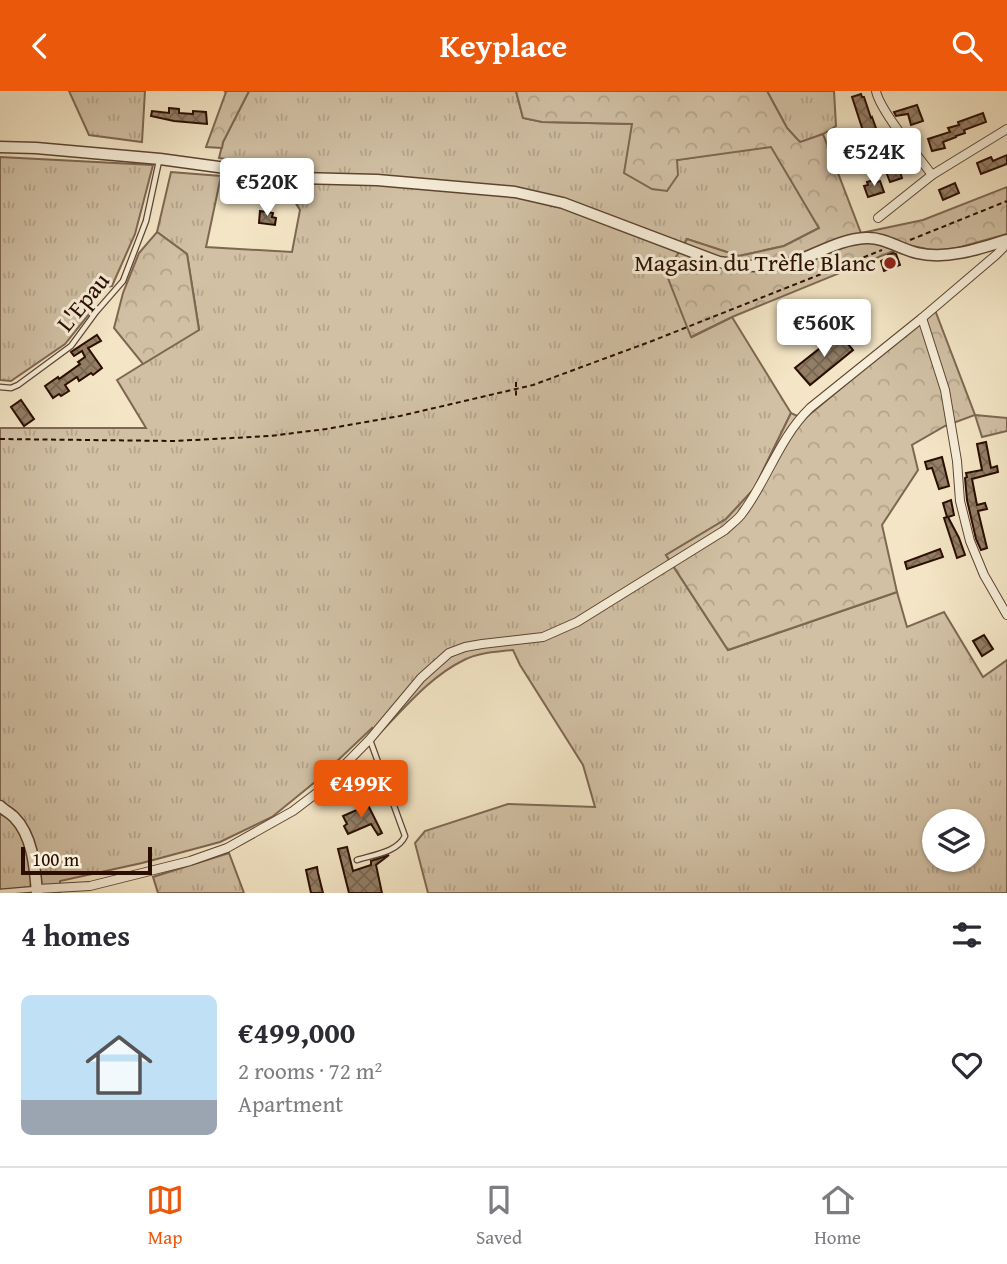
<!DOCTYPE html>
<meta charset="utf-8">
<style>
:root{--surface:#fff;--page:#f2f2f3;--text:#2b2b33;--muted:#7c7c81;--line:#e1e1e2;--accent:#ea580c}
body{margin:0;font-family:"Gentium Book Plus",serif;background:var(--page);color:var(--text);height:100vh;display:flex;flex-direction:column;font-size:26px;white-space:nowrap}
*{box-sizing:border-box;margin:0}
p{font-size:23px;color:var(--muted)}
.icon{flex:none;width:38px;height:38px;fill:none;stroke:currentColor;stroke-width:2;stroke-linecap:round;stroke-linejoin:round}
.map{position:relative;height:802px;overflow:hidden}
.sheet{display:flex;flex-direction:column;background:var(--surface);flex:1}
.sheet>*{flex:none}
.buttons{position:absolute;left:922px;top:718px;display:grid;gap:14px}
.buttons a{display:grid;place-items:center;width:63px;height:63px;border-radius:50%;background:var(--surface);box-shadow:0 2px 5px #0004;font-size:35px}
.scale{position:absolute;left:21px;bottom:18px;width:131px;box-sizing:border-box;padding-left:7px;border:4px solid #2b0e00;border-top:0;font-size:19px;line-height:24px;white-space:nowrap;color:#2b0e00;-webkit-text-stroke:5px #f7eed9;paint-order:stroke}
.price{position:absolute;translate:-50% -60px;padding:0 16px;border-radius:7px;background:#fff;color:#222;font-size:23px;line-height:46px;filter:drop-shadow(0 2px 4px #0008)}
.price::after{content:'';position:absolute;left:50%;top:42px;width:21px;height:16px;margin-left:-10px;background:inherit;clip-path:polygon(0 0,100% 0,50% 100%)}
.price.on{background:var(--accent);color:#fff}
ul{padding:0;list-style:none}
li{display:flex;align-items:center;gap:21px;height:175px;padding:0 21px}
li span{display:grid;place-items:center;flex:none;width:196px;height:140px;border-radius:10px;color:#555}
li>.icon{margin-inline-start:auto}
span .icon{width:84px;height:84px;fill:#fffc;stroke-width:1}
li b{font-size:30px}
h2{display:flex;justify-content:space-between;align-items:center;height:84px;padding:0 21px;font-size:30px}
header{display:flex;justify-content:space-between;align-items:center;height:91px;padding:0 21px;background:var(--accent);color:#fff;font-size:32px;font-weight:800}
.dock{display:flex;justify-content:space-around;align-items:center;height:98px;border-top:2px solid var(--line);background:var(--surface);font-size:19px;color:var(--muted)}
.dock a{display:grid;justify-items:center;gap:4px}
.dock .on{color:var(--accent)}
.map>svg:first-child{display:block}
.grass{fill:url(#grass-tufts);stroke:#7e6752;stroke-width:2;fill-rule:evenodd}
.forest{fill:url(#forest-crowns);stroke:#7e6752;stroke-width:2}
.building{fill:url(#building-cross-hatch);stroke:#2b0e00;stroke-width:2}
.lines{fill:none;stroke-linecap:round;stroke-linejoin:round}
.service-casing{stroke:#5d4431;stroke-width:7}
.minor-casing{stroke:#5d4431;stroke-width:10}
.tertiary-casing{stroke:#5d4431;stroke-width:13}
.path{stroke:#2b0e00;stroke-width:2;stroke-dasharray:5 3.5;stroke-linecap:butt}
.service{stroke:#f7eed9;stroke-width:4.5}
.minor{stroke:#f7eed9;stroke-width:8}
.tertiary{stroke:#f7eed9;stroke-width:10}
.poi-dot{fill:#8f2418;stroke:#f7eed9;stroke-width:2.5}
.labels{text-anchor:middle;stroke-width:6;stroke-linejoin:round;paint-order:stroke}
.poi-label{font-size:24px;fill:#2b0e00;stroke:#f7eed9;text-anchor:end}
.street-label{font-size:24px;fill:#2b0e00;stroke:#f7eed9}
</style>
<header><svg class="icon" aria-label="back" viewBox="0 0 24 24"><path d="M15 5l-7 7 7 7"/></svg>Keyplace<svg class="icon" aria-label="search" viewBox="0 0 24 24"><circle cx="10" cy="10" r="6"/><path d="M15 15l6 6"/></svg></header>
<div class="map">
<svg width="1007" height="802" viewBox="0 0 1007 802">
<defs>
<pattern id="grass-tufts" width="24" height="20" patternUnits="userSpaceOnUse" patternTransform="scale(1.75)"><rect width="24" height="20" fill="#d1c0a4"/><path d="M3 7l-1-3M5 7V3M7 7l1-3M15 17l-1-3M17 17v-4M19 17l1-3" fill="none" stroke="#b4a48b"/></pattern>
<pattern id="forest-crowns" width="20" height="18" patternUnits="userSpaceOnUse" patternTransform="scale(1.75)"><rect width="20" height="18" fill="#d1c0a4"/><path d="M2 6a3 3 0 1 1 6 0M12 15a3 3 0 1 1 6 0" fill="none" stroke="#b4a48b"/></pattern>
<pattern id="building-cross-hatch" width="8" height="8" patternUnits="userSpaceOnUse" patternTransform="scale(1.75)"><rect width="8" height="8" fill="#937e66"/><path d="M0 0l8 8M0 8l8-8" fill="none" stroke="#786652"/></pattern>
</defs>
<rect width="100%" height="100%" fill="#f3e5c5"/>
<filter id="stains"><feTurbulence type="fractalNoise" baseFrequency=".00286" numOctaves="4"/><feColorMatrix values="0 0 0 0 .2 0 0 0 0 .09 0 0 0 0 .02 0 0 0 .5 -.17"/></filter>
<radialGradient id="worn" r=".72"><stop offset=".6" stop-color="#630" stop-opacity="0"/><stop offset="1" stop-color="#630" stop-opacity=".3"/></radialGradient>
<!-- grass -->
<g class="grass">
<path d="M69,0H145L142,51L89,44Z"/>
<path d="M249,0H516L523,27L543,31L632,33L677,69L771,55L819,137L784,155L739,165L687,148L685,228L692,246L732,226L791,322L754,398L726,428L666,464L728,559L897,501L907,536L944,521L983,586L1007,569V802H428L415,752L425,740L508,713L595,716L583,674L520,574L513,559C497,561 479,561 464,569C429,586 403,619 376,646L372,637L315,691L272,726L220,751L142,772L60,790V802H0V337H146L117,289L199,238L187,163L157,141L171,81L221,85L206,156L292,161L300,119L295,111V79L219,67L223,51ZM934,730H973V768H934Z"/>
<path d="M767,0H834L836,35L823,43L800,52L787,37Z"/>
<path d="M0,66L153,74L135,143L112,195L96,197L91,205L89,223L65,253L11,290L0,289Z"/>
<path d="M975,324L1007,327V340L982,346Z"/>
<path d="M229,762L244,802H158L153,786Z"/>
</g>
<!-- forest -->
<g class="forest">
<path d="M224,0H249L223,51L222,57L206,56L226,1Z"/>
<path d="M516,0H767L787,37L800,51L823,43L861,142L923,129L1007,96V143L957,157L936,160L908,154L732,226L691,246L666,182L687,148L739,165L784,155L819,137L771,56L677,69L678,84L667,100L652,98L624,82L632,33L542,31L523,27Z"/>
<path d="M157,141L187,163L199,239L143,273L114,237L123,202L139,162Z"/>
<path d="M935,219L975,324L945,335L912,354L918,379L882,434L897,501L728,559L666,464L726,428L754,398L791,322L804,328Z"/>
</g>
<!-- building -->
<g class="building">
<path d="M861,3L862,6H864L871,27L872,26L881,51L887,49L892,61L879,65L872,44L865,46L852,6Z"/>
<path d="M917,14L923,30L911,34L908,23L896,25L894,21Z"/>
<path d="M169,17L179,18V22L193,23V20L206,21L207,33L174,30L151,25L152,20L169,22Z"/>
<path d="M983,22L986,31L964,39L965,42L956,45V46L943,51L945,57L932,60L928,48L950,41L948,37L959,34L958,31Z"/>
<path d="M1007,64V73L981,83L977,72L991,66L993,70Z"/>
<path d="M898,75L902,87L890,91L885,78Z"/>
<path d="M874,89L875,92L880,90L884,101L868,106L864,95L868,94L867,91Z"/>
<path d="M955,92L959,102L943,109L939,99Z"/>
<path d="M260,120L273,122L272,126L276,127L275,134L259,132Z"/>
<path d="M893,162L896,163L900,174L884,180L881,170L889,166L888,164Z"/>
<path d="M839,242L853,259L810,294L795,277Z"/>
<path d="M97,244L101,250L88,257L102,277L93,284L91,282L79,290L77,286L65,294L69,300L61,305L59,303L53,307L45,295L58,286L59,288L80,273L78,271L85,266L82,260L74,265L71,261Z"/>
<path d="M21,309L34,328L24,335L11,316Z"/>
<path d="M986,351L991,377L997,375L998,381L972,388L977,414L985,412L987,418L978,420L987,457L981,459L976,448L967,409L965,387L967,386L966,382L982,379L977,353Z"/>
<path d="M942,366L949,395L939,398L932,377L927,378L925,371Z"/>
<path d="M951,409L954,424L948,426L959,447L965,464L957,467L944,427L947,426L943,412Z"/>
<path d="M940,458L943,466L907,478L905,471Z"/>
<path d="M984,544L993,558L982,565L973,550Z"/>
<path d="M368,714L382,742L378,744L371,733L348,743L344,735L347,733L343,725Z"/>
<path d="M347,756L353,780L371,774V770L389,764L376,774L382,802H349L338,758Z"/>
<path d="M317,776L318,782L323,802H311L306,779Z"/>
</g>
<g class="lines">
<!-- service casing -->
<g class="service-casing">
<g id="service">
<path d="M0,296L11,297L18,294L71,255L96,221L123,190L146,130L159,70"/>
<path d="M357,769C373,764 398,761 405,745L370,649"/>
<path d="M0,801L36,798"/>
</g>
</g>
<!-- minor casing -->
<g class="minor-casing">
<g id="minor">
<path d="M876,0C880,20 919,66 932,84"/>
<path d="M878,127L932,84L1007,38"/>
<path d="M922,227L945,299L957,370L960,410L970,450L984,484L1007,524"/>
<path d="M37,798L90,795L190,770L227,757L293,720L318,701L370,648L421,587L449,562L465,556L482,553L543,546L577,531L725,439C730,434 737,429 741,424C767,390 779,347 810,317L922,227L996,164L1003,157V150"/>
</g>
</g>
<!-- tertiary casing -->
<g class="tertiary-casing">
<g id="tertiary">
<path d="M0,56L36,57L160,68L299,87L377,89L515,101L563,112L719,171C744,175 769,178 794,171C817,163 840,148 866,147C884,146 900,158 917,162C946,169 979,158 1007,149"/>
<path d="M0,715C4,719 10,722 14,726C33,745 35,777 37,802"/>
</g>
</g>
<!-- path -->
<g class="path">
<path d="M910,149L1007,110"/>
<path d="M516,291V306"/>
<path d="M0,348L175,350L270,345L326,338L400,325L533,294L652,250L882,159"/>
</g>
<!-- service -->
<use href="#service" class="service"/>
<!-- minor -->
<use href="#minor" class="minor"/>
<!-- tertiary -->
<use href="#tertiary" class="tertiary"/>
</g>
<!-- markers -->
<circle class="poi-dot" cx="890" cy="172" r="7"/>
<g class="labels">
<!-- poi labels -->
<g class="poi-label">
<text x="876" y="180">Magasin du Trèfle Blanc</text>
</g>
<!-- street labels -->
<g class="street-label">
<text transform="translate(83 211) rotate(-51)" y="8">L'Epau</text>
</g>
</g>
<rect width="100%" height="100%" filter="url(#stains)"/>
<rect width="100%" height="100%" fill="url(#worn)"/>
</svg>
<div class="buttons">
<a><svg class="icon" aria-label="layers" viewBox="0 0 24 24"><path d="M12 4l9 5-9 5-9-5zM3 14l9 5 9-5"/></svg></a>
</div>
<div class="scale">100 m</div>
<b class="price" style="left:874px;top:97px">€524K</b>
<b class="price" style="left:267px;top:127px">€520K</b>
<b class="price" style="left:824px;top:268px">€560K</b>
<b class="price on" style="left:361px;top:729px">€499K</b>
</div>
<section class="sheet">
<h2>4 homes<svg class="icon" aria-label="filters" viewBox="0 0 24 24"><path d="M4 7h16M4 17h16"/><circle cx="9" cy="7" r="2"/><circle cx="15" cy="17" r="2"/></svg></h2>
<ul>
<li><span style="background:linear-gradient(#bfe0f5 75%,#9aa5b1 0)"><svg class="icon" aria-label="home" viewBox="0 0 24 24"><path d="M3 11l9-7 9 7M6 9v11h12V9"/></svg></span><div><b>€499,000</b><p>2 rooms · 72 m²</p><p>Apartment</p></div><svg class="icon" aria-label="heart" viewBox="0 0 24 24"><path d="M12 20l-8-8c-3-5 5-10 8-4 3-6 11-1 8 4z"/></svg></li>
</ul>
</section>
<nav class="dock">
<a class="on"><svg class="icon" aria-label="map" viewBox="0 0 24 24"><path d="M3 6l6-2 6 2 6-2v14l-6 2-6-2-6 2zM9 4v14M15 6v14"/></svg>Map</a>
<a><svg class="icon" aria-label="saved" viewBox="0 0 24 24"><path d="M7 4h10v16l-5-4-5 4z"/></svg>Saved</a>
<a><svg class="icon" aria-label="home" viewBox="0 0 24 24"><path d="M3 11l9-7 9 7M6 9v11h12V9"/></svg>Home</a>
</nav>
